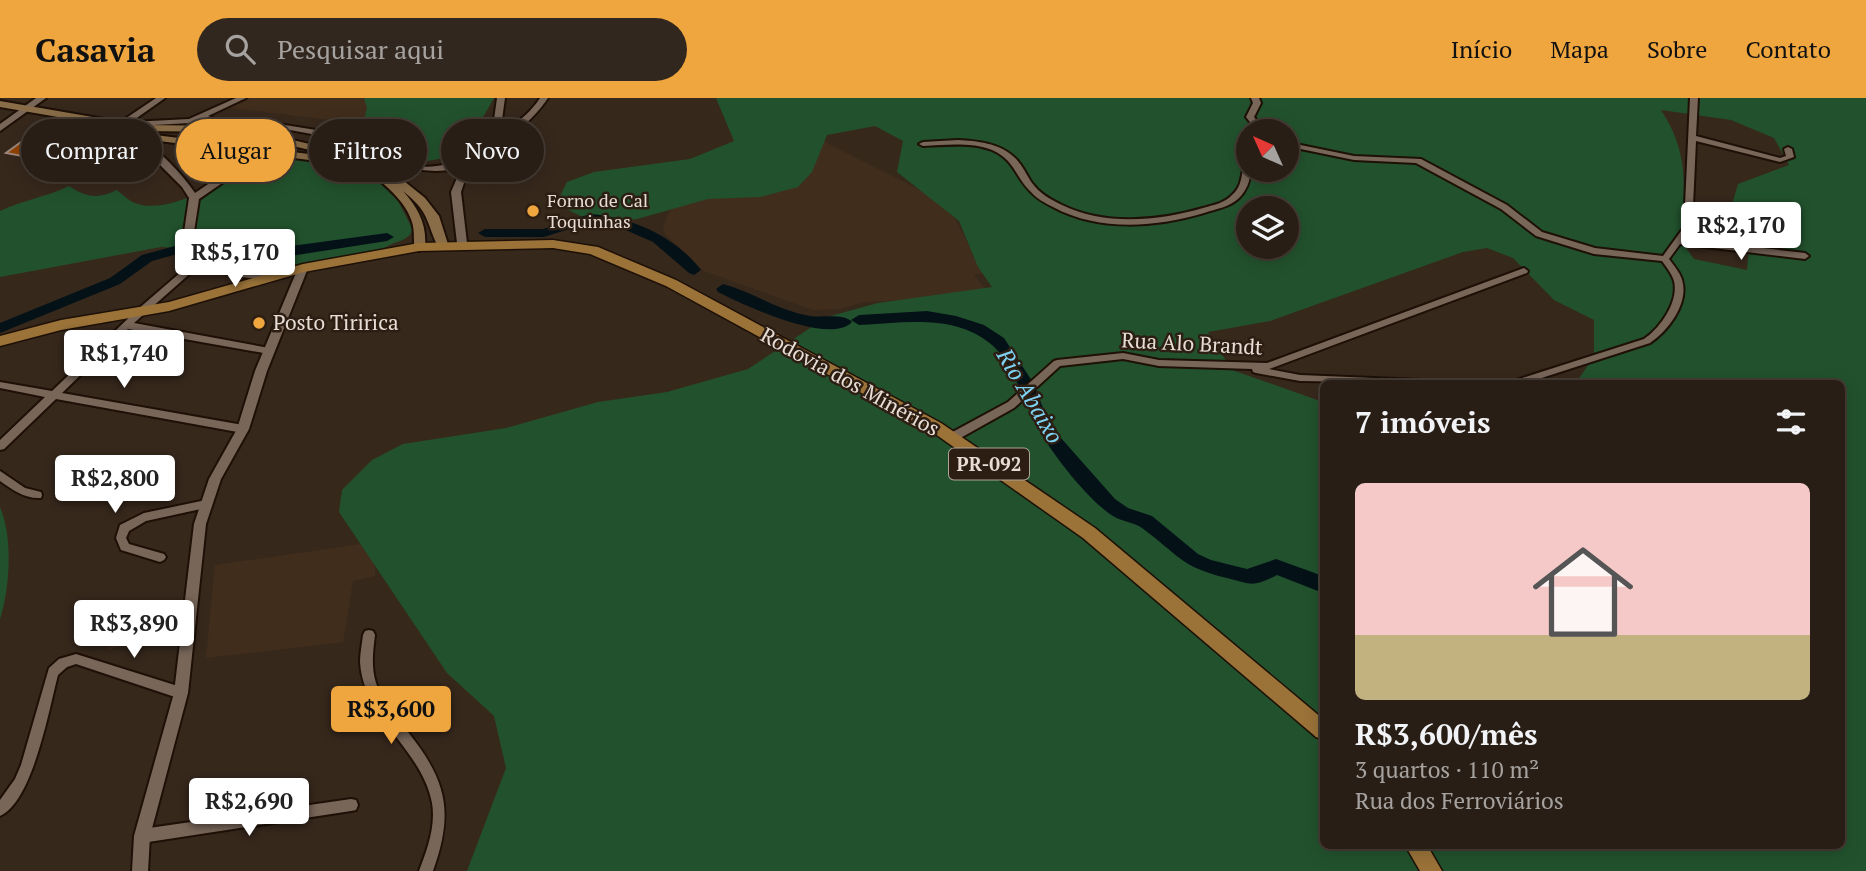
<!DOCTYPE html>
<html lang="pt">
<meta charset="utf-8">
<style>
:root{--surface:#291e15;--page:#31271e;--text:#f1f3f6;--muted:#a5a2a0;--line:#453c34;--accent:#f0a63e}
body{margin:0;font-family:"PT Serif",serif;background:var(--page);color:var(--text);height:100vh;display:flex;flex-direction:column;font-size:26px;white-space:nowrap}
*{box-sizing:border-box;margin:0}
p{font-size:23px;color:var(--muted)}
.icon{flex:none;width:38px;height:38px;fill:none;stroke:currentColor;stroke-width:2;stroke-linecap:round;stroke-linejoin:round}
.map{position:relative;flex:1;overflow:hidden}
.side{position:absolute;left:1320px;top:282px;width:525px;height:469px;display:flex;flex-direction:column;background:var(--surface);border-radius:10px;box-shadow:0 4px 18px #0003,0 0 0 2px var(--line)}
.side>*{flex:none}
.hud{position:absolute;left:21px;top:21px;width:665px;height:63px;display:flex;gap:14px}
.needle{width:46px;rotate:315deg}
.buttons{position:absolute;left:1236px;top:21px;display:grid;gap:14px}
.buttons a{display:grid;place-items:center;width:63px;height:63px;border-radius:50%;background:var(--surface);box-shadow:0 4px 18px #0003,0 0 0 2px var(--line);font-size:35px}
.price{position:absolute;translate:-50% -60px;padding:0 16px;border-radius:7px;background:#fff;color:#222;font-size:23px;line-height:46px;filter:drop-shadow(0 2px 4px #0008)}
.price::after{content:'';position:absolute;left:50%;top:42px;width:21px;height:16px;margin-left:-10px;background:inherit;clip-path:polygon(0 0,100% 0,50% 100%)}
.price.current{background:var(--accent);color:#111}
ul{padding:0;list-style:none}
li{display:grid;align-content:center;gap:14px;height:371px;padding:0 35px}
li+li{border-top:2px solid var(--line)}
li span{display:grid;place-items:center;height:217px;border-radius:10px;color:#555}
li>.icon{margin-inline-start:auto}
span .icon{width:126px;height:126px;fill:#fffc;stroke-width:1}
li b{font-size:30px}
h2{display:flex;justify-content:space-between;align-items:center;height:84px;padding:0 35px;font-size:30px}
.chip{padding:0 24px;border-radius:32px;background:var(--surface);box-shadow:0 4px 18px #0003,0 0 0 2px var(--line);font-size:24px;line-height:63px}
.chip.current{background:var(--accent);color:#111}
header{display:flex;align-items:center;gap:42px;box-sizing:border-box;height:98px;padding:0 35px;background:var(--accent);color:#111}
header strong{font-size:33px}
nav{display:flex;gap:38px;margin-inline-start:auto;font-size:24px}
.search{width:490px;height:63px;background:var(--page);display:flex;align-items:center;gap:18px;box-sizing:border-box;padding:0 24px;border-radius:38px;color:var(--muted);font-size:26px}
.map>svg:first-child{display:block}
.built{fill:#412d1c}
.green{fill:#22522d;fill-rule:evenodd}
.lines{fill:none;stroke-linecap:round;stroke-linejoin:round}
.river{fill:#041218;fill-rule:evenodd}
.building{fill:#934201;stroke:#9e887d;stroke-width:2}
.minor-casing{stroke:#1e1006;stroke-width:4}
.tertiary-casing{stroke:#1e1006;stroke-width:4}
.secondary-casing{stroke:#1e1006;stroke-width:4}
.primary-casing{stroke:#1e1006;stroke-width:3}
.minor{fill:#786659;fill-rule:evenodd}
.tertiary{fill:#786659;fill-rule:evenodd}
.secondary{fill:#896d49;fill-rule:evenodd}
.primary{fill:#9b7339;fill-rule:evenodd}
.poi-dot{fill:#f0a63e;stroke:#2d1e13;stroke-width:2.5}
.labels{text-anchor:middle;stroke-width:5;stroke-linejoin:round;paint-order:stroke}
.far-poi-label{font-size:18px;fill:#e7ddd5;stroke:#2d1e13;text-anchor:start}
.shield{fill:#2d1e13;stroke:#afa49b;stroke-width:2}
.shield-label{font-size:19px;font-weight:bold;fill:#e7ddd5}
.poi-label{font-size:21px;fill:#e7ddd5;stroke:#2d1e13;text-anchor:start}
.street-label{font-size:21px;fill:#e7ddd5;stroke:#2d1e13}
.water-label{font-size:23px;font-style:italic;fill:#7ed3f4;stroke:#2d1e13}
</style>
<header>
<strong>Casavia</strong>
<div class="search"><svg class="icon" aria-label="search" viewBox="0 0 24 24"><circle cx="10" cy="10" r="6"/><path d="M15 15l6 6"/></svg>Pesquisar aqui</div>
<nav><a>Início</a><a>Mapa</a><a>Sobre</a><a>Contato</a></nav>
</header>
<div class="map">
<svg width="1866" height="773" viewBox="0 0 1866 773">
<rect width="100%" height="100%" fill="#37281c"/>
<!-- built -->
<g class="built">
<path d="M251,0H370L375,27L230,10Z"/>
<path d="M823,43L918,91L944,109L955,121L984,175L974,176L977,181L991,198L864,204L841,211L813,212L704,173L665,136L663,130L668,116L680,101Z"/>
<path d="M375,444V478L353,483L343,544L206,560L215,467Z"/>
<path d="M163,507L167,510L185,507L184,529L108,552L110,524Z"/>
</g>
<!-- green -->
<g class="green">
<path d="M364,0H494C483,19 473,39 457,53C443,66 387,68 372,57C367,53 363,45 360,39L367,10Z"/>
<path d="M716,0H1866V773H467L506,670L494,618L447,575L339,414L342,392L372,362L403,346L506,330L598,304L667,294L748,271L827,219L878,205L992,189L978,169L959,123L897,74L903,43L875,28L827,37L812,74L798,89L760,99L708,101L637,121L595,125L556,106L567,84L594,74L690,61L734,43ZM1661,12L1731,22L1774,40L1789,67L1738,86L1733,103L1749,147L1747,172L1694,161L1680,141C1685,92 1690,56 1661,12ZM1248,33H1286V72H1248ZM1248,110H1286V149H1248ZM1487,150L1513,160L1554,202L1594,222V258L1576,285H1841V747H1323V435L1318,424L1323,401V304L1232,272L1208,234L1270,223L1463,154Z"/>
<path d="M225,33L263,45L256,47L184,38L190,35Z"/>
<path d="M265,57L365,70L398,103L413,132C406,144 399,142 388,148C309,191 240,153 161,149L0,179V113C23,102 47,99 69,88C87,100 98,101 117,92C122,96 129,103 135,105C171,119 235,77 265,57Z"/>
<path d="M0,409C13,440 10,489 0,521Z"/>
</g>
<g class="lines">
<!-- river -->
<g class="river">
<path d="M590,116C631,119 675,138 701,172L694,177L689,175L653,144L612,126L591,124L544,139H485L478,135L485,131H543Z"/>
<path d="M234,132L263,146L284,149L387,135L394,139L387,143L284,159L254,153L232,141L152,163L120,186L0,235V225L110,180L142,157Z"/>
<path d="M723,186C753,194 779,213 810,218C822,220 844,215 852,224C831,248 741,206 718,194L716,191Z"/>
<path d="M927,213L956,218L984,227L1004,240L1034,286L1043,310L1061,340L1115,401L1128,410L1152,418L1198,456L1211,462L1247,471L1276,461L1323,478V495L1277,477C1252,490 1252,486 1227,480C1180,469 1179,457 1142,430C1134,424 1122,424 1113,418C1092,405 1063,369 1049,348C1029,321 1015,266 992,247C955,215 903,225 859,227L851,222L859,217Z"/>
</g>
</g>
<!-- building -->
<path class="building" d="M21,44L64,52L49,63L6,55Z"/>
<g class="lines">
<!-- minor casing -->
<g class="minor-casing">
<g id="minor">
<path d="M156,0H165L131,24L189,21L236,0H246L208,18L235,29L236,31L232,33L202,20L190,25L119,29V25Z"/>
<path d="M540,0H548C536,18 511,43 489,44V40C510,30 527,20 540,0Z"/>
<path d="M1251,0H1259L1261,5L1254,19L1265,33H1257L1246,19L1253,5Z"/>
<path d="M1690,0H1698L1696,38L1780,60L1786,58L1784,51L1788,49L1792,51L1794,59L1780,64L1696,43L1692,129L1684,141L1805,155L1809,158L1805,161L1680,146L1669,161C1675,169 1682,177 1683,186C1687,208 1667,234 1650,245L1526,285H1511L1513,283L1644,241C1660,230 1679,204 1674,183C1672,176 1667,170 1662,163L1594,156L1536,138L1501,111L1416,65L1354,62L1286,48V44L1354,58L1421,61L1507,107L1542,134L1595,150L1663,158L1684,129Z"/>
<path d="M279,26L322,33L348,49L350,57L346,59H343L341,52L317,37L279,30Z"/>
<path d="M958,42C977,43 999,45 1014,59C1022,66 1026,76 1032,85C1039,95 1051,102 1062,107C1105,128 1158,123 1203,110C1213,107 1225,105 1232,97C1243,88 1241,75 1245,63H1248V72H1251C1250,83 1247,92 1239,100C1230,109 1216,111 1204,115C1157,129 1099,134 1053,109C1045,105 1037,101 1031,94C1015,79 1015,62 992,52C971,44 945,47 923,48L919,46L923,44Z"/>
<path d="M359,58C378,57 396,65 415,68C437,71 455,64 476,59L480,61C440,85 403,66 362,62L358,60Z"/>
<path d="M199,160L203,163L202,165L134,225L269,250L272,251L274,253L272,255L269,256L128,231L62,295L243,327L248,331L247,334L243,335L56,301L4,351L0,352V342L45,299L0,290V284L52,293L137,212L196,161Z"/>
<path d="M1524,170L1528,173L1527,175L1269,271L1300,277L1422,282L1425,283L1427,285L1300,283L1256,275L1253,274L1252,271L1159,268L1123,261L1060,268L1014,310L955,343L951,344L946,340L947,337L1008,304L1054,263L1057,262L1123,255L1159,262L1267,265Z"/>
<path d="M0,373L25,390L41,394L42,397L41,400C25,401 13,392 0,383Z"/>
<path d="M206,402L210,403L211,406L210,409L146,423L129,433L126,440L129,446L164,456L166,459L164,462L160,464L121,452L116,440L120,427L144,415Z"/>
<path d="M369,532L373,533L375,537C373,553 371,569 376,585C382,603 396,619 408,634C447,683 454,714 433,773H419C427,752 436,728 432,705C422,651 363,620 360,564C360,555 362,546 363,537L365,533Z"/>
<path d="M76,556L181,589L185,591L187,595L185,599L181,601L76,566L67,569L58,577C49,611 33,703 0,718V702L15,681L21,667L49,570L59,561Z"/>
<path d="M351,701L356,702L358,707L356,712L351,713L142,745L137,743L135,738L137,733L142,731Z"/>
</g>
</g>
<!-- tertiary casing -->
<g class="tertiary-casing">
<g id="tertiary">
<path d="M36,0H46L0,33V26Z"/>
<path d="M497,0H505L501,29L496,42L465,82L461,94L467,145L462,148L457,145L451,94L457,80L488,41L493,29Z"/>
<path d="M87,26L90,27C101,49 133,43 154,52C164,56 189,85 195,95L276,40H282V44L199,101L192,147C217,172 247,173 280,174L284,175V179C249,185 205,176 182,148L189,100L182,89L149,56L97,44L87,39L83,29Z"/>
<path d="M303,167L308,170L267,273L249,331L221,381L206,426L188,595L150,738L148,773H132L134,738L174,595L194,426L209,381L237,331L255,273L298,170Z"/>
</g>
</g>
<!-- secondary casing -->
<g class="secondary-casing">
<g id="secondary">
<path d="M0,3L139,27L232,28L378,62L425,100L439,118L448,146L446,149H438C425,121 430,115 403,93C418,110 427,126 425,149L419,153L415,152C413,143 415,133 412,124C405,102 385,87 368,73V69L372,68L370,66L232,34L139,33L0,9Z"/>
<path d="M147,36L325,58L330,61L325,64L143,41V37Z"/>
</g>
</g>
<!-- primary casing -->
<g class="primary-casing">
<g id="primary">
<path d="M553,142L598,149L676,182L941,325L1095,430L1323,621V642L1316,639L1083,440L931,333L666,188L590,156L553,150L419,153L304,174L169,213L61,232L0,248V238L61,222L169,204L303,166L419,145Z"/>
<path d="M1405,747H1427L1442,773H1420Z"/>
</g>
</g>
<!-- minor -->
<use href="#minor" class="minor"/>
<!-- tertiary -->
<use href="#tertiary" class="tertiary"/>
<!-- secondary -->
<use href="#secondary" class="secondary"/>
<!-- primary -->
<use href="#primary" class="primary"/>
</g>
<!-- markers -->
<g class="poi-dot">
<circle cx="533" cy="113" r="7"/>
<circle cx="259" cy="225" r="7"/>
</g>
<g class="labels">
<!-- far-poi labels -->
<g class="far-poi-label">
<text x="547" y="109">Forno de Cal<tspan x="547" dy="21">Toquinhas</tspan></text>
</g>
<!-- shield labels -->
<rect class="shield" x="949" y="350.5" width="80" height="31" rx="5"/>
<g class="shield-label">
<text x="989" y="373">PR-092</text>
</g>
<!-- poi labels -->
<g class="poi-label">
<text x="273" y="232">Posto Tiririca</text>
</g>
<!-- street labels -->
<g class="street-label">
<text transform="translate(1192 246) rotate(3)" y="7">Rua Alo Brandt</text>
<text transform="translate(850 284) rotate(29)" y="7">Rodovia dos Minérios</text>
</g>
<!-- water labels -->
<g class="water-label">
<text transform="translate(1030 298) rotate(59)" y="8">Rio Abaixo</text>
</g>
</g>
</svg>
<div class="buttons">
<a><svg class="needle" viewBox="-14 -14 28 28"><path d="M0-13l5 13h-10z" fill="#e53935"/><path d="M0 13l5-13h-10z" fill="#a5a2a0"/></svg></a>
<a><svg class="icon" aria-label="layers" viewBox="0 0 24 24"><path d="M12 4l9 5-9 5-9-5zM3 14l9 5 9-5"/></svg></a>
</div>
<b class="price" style="left:1741px;top:164px">R$2,170</b>
<b class="price" style="left:235px;top:191px">R$5,170</b>
<b class="price" style="left:124px;top:292px">R$1,740</b>
<b class="price" style="left:115px;top:417px">R$2,800</b>
<b class="price" style="left:134px;top:562px">R$3,890</b>
<b class="price current" style="left:391px;top:648px">R$3,600</b>
<b class="price" style="left:249px;top:740px">R$2,690</b>
<div class="hud">
<a class="chip">Comprar</a>
<a class="chip current">Alugar</a>
<a class="chip">Filtros</a>
<a class="chip">Novo</a>
</div>
<section class="side">
<h2>7 imóveis<svg class="icon" aria-label="filters" viewBox="0 0 24 24"><path d="M4 7h16M4 17h16"/><circle cx="9" cy="7" r="2"/><circle cx="15" cy="17" r="2"/></svg></h2>
<ul>
<li><span style="background:linear-gradient(#f6c9c9 70%,#c2b280 0)"><svg class="icon" aria-label="home" viewBox="0 0 24 24"><path d="M3 11l9-7 9 7M6 9v11h12V9"/></svg></span><div><b>R$3,600/mês</b><p>3 quartos · 110 m²</p><p>Rua dos Ferroviários</p></div></li>
</ul>
</section>
</div>
